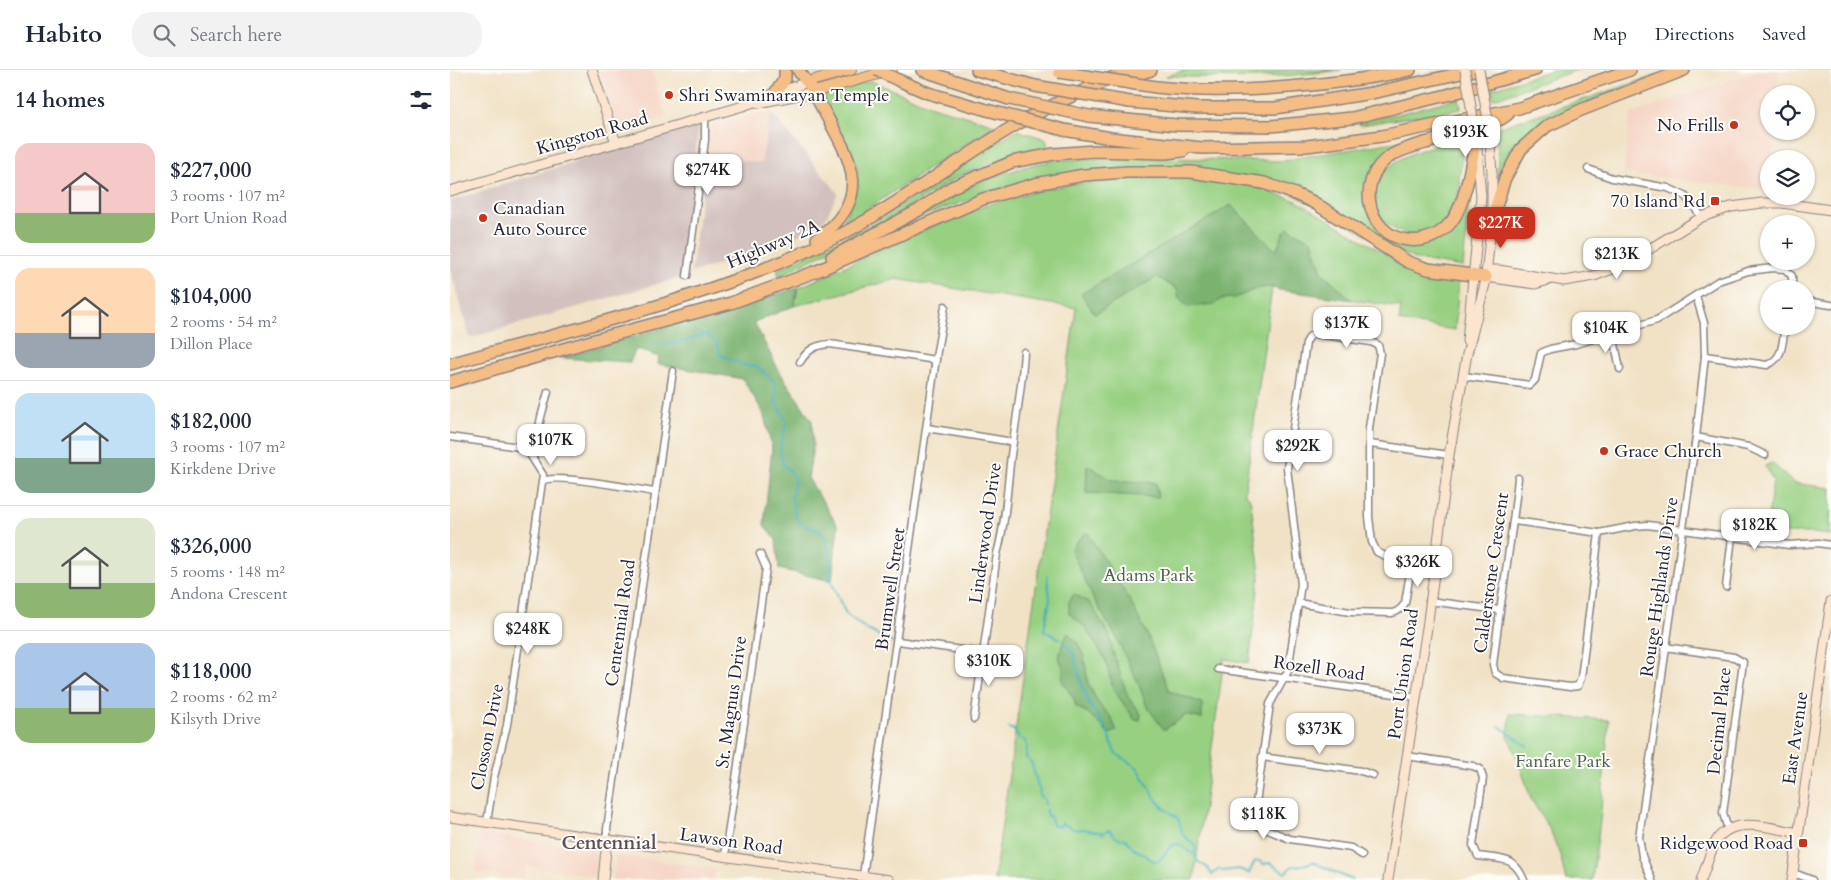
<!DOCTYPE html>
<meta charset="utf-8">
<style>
:root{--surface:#fff;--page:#f2f2f3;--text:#1f2937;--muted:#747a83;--line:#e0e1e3;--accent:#c8321e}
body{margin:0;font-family:Cardo,serif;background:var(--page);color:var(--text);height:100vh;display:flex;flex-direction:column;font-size:19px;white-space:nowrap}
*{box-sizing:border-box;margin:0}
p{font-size:16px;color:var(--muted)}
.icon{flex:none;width:28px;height:28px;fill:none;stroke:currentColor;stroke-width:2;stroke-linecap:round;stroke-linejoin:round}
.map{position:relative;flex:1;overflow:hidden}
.panel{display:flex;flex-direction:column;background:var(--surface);width:450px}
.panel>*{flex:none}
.tools{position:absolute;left:1310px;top:15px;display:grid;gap:10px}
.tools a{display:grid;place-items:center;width:55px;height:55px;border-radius:50%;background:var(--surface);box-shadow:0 1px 4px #0004;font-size:25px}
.price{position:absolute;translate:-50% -42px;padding:0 11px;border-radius:10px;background:#fff;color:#222;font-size:16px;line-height:32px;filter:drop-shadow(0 1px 2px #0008)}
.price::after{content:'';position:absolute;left:50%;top:30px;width:15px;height:11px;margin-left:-8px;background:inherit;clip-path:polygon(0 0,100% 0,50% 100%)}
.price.on{background:var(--accent);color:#fff}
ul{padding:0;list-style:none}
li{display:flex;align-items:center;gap:15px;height:125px;padding:0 15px}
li+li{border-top:1px solid var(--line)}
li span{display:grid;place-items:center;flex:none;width:140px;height:100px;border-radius:15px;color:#555}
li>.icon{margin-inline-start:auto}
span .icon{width:60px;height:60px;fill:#fffc;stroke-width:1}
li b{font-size:21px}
h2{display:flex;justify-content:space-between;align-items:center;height:60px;padding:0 15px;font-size:21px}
header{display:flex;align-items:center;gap:30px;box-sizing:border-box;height:70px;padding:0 25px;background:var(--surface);border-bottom:1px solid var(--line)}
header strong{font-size:24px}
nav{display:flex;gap:28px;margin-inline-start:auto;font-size:18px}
.search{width:350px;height:45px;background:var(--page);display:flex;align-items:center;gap:12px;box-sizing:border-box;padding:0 18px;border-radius:20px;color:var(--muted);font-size:19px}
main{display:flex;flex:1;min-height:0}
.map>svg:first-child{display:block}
.built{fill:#f5d3c2}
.industrial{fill:#d1c0bd}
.green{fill:#98d082;stroke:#5d795e}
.forest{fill:#7ab270;stroke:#4e6a56}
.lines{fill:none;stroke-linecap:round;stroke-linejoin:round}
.stream{stroke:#3eacbb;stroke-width:2}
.street-casing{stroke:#8a8280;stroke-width:9}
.secondary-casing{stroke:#8a8280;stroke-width:11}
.primary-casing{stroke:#8a8280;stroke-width:12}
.highway-casing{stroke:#8a8280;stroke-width:14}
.street{stroke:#fff;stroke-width:6}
.secondary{stroke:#fbe5cf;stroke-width:9}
.primary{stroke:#f6be87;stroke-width:10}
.highway{stroke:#f6be87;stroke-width:11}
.secondary-bridge-casing{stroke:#8a8280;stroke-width:11;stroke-linecap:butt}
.highway-bridge-casing{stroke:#8a8280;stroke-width:14;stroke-linecap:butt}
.secondary-bridge{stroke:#fbe5cf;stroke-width:9}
.highway-bridge{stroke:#f6be87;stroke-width:11}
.poi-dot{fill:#c8321e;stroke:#fdfcf7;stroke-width:2}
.labels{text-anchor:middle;stroke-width:4;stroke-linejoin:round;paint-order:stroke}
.poi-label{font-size:18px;fill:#22223b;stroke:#fdfcf7;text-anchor:start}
.street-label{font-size:18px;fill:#22223b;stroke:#fdfcf7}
.park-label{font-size:18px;fill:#4b5f54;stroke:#fdfcf7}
.neighbourhood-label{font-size:19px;font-weight:bold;fill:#5f4e58;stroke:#fdfcf7}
</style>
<header>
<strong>Habito</strong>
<div class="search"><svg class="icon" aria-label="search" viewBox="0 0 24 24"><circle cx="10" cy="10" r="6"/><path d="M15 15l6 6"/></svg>Search here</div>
<nav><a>Map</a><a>Directions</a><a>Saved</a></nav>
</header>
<main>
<section class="panel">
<h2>14 homes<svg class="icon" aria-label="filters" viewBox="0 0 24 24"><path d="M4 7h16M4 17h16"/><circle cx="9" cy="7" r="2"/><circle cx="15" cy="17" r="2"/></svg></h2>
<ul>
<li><span style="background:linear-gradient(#f6c9c9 70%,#8fb573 0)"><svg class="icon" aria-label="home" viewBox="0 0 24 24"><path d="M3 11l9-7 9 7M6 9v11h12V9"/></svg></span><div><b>$227,000</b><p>3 rooms · 107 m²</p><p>Port Union Road</p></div></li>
<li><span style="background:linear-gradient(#ffd9b3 65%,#9aa5b1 0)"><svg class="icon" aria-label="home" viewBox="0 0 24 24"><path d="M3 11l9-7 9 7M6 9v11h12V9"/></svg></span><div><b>$104,000</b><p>2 rooms · 54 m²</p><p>Dillon Place</p></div></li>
<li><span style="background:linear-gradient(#bfe0f5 65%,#7fa58c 0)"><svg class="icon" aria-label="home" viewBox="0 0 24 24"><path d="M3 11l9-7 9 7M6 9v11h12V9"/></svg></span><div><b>$182,000</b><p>3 rooms · 107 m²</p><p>Kirkdene Drive</p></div></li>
<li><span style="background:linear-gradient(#dfe7d0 65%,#8fb573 0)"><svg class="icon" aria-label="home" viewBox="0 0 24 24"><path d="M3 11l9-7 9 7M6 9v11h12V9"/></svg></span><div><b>$326,000</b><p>5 rooms · 148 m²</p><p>Andona Crescent</p></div></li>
<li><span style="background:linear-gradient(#a9c7e8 65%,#8fb573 0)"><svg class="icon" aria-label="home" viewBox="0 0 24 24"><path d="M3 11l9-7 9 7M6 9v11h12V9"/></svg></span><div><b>$118,000</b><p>2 rooms · 62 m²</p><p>Kilsyth Drive</p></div></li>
</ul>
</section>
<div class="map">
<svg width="1381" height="810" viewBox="0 0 1381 810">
<rect width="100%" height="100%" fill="#fdfcf7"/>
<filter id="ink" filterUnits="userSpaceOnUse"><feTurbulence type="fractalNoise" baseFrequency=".02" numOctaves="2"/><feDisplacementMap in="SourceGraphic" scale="10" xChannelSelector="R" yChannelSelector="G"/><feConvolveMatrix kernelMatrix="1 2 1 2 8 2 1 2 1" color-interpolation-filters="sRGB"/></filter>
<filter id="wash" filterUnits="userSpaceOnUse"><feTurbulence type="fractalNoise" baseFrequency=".0096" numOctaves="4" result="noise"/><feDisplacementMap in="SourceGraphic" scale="20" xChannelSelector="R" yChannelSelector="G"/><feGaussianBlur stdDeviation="1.12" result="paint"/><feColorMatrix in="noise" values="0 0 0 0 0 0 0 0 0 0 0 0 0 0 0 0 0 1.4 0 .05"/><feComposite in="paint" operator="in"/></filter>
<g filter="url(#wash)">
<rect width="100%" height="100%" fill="#f1e2c6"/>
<!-- built -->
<g class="built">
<path d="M149,0H202L216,47L180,57L168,56Z"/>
<path d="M1310,0H1329L1327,24H1319V61H1324L1322,89H1319V120L1174,103L1180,44Z"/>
<path d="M321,42L311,94L257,85L265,51Z"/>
<path d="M30,763L144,779L147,786L145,806L76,796L74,809L26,802Z"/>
<path d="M166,785L266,799L264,810H163Z"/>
</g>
<!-- industrial -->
<g class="industrial">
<path d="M321,42L388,123L375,149L337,172L241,203L257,85L311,93Z"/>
<path d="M249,53L232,207L20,268L0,199V131Z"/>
</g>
<!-- green -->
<g class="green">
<path d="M736,0H891C831,8 777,9 716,6Z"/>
<path d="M1102,0H1127L1043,29L1042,19Z"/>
<path d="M1217,2L1134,34L1067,78L1048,109L1047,58Z"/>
<path d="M421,11L482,36L545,55L396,153L394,149L408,117L407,96L371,25Z"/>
<path d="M1009,28L1011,39L910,55L909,52L948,44Z"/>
<path d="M566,60L596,69L598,79L560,86L515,103L416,162L329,206L327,200L418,156Z"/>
<path d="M976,67L920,102L923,154L942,171L960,174L982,172L1019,116L1020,127L1013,197L965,189L947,181L815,109L668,98L535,124L453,153L533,110L584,94L608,90L678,87L828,91Z"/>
<path d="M1014,70L1009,111L1011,112C1007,126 1003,143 992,154C949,195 877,112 969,81C985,75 998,71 1014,70Z"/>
<path d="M742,107L796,114L847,131L953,194L1009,209L1005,260L949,251L951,237L822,218L795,421V425L799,427L801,433L810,504L799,593L774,589L744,810H544L626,238L446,209L344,236L348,218C432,180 514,134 606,117C651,108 697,108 742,107Z"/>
<path d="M1322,393L1343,413L1381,418L1380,465L1361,463H1316L1323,410L1315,396Z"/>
<path d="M1060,644L1159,650L1150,751L1142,810H1116L1110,785L1099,758L1081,729L1067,687L1058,667Z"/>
</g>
<!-- forest -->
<g class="forest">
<path d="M781,135L826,181L833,164L838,158L862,171L872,202L902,230L830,220L821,217L808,218L785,228L771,229L765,234L738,237L729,229L727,219L707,207L645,244L631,224Z"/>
<path d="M348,218L344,236L304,252L328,299L362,351L363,376L358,408L388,456L382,511L329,499L326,470L314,455L322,378L313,342L293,309L208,294L209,287L186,279L180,292L110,288Z"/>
<path d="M637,395L662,410L706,413L708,427L636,423Z"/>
<path d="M637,462L679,529L698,566L719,621L752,633V649L736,645L714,660L696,635L689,615L667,569L643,528L621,480L628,470Z"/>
<path d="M624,524L640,533L660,566L662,579L678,627L691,644L690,650H685L663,619L655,589L635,557L619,543V531Z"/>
<path d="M618,563L627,572L634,586L638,613L648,633L661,647L667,661L659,664L638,643L626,637L624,629L612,611L613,597L609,588L612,575Z"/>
</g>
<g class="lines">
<!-- stream -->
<g class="stream">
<path d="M204,273C221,278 240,269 256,264L267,273L270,285L297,296H306L323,310L326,321L325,330L337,352C333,365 326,382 334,395C337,399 342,400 344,407C345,414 342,423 341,430L344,434L345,446L349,453L371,462L375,467L380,484L379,507L396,544L416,559L443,573"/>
<path d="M597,506L600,528L594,561L611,569"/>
<path d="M614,573L623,582L633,619L640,635L656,658L665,683L688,698L707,731L715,739L728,748L733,765L745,775V785L747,791L758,798L762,805L769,799L773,801L789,799L799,803L805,791H810L813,794L820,793L835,803L842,796C852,797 854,794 863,792L902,810"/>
<path d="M1049,656L1077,676"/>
<path d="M559,658L564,660L569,668"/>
<path d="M573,669L577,674L576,687L582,694L588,717L590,720L589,725L594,729L595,735"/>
<path d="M596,739V745L600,746L603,755L610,757L612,753L626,760L634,759L653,763L659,760L662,762L666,768L676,769L683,779L692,783L703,791H709L722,775L729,774L744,785"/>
</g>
</g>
</g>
<g filter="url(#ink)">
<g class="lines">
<!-- street casing -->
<g class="street-casing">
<g id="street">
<path d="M1138,99L1162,108L1218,118L1235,126L1252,147"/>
<path d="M237,206L255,70V46"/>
<path d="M1356,231L1381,235"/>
<path d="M1163,264L1170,299"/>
<path d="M1255,286L1317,295C1334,288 1332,273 1335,256"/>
<path d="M350,292C358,279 366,275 380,274L486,290"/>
<path d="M1013,306L1080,315L1085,310L1091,283L1100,279L1126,274L1207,250L1268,211L1298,201L1323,198L1335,199L1342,206V219"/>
<path d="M477,358L563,372"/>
<path d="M0,367L69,377L79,383L93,405L57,655L44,707L37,752"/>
<path d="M1246,367L1298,377L1315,385"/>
<path d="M920,374L999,385"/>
<path d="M83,388L91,347L98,322"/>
<path d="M1068,408C1062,470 1050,532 1043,595L1045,603L1053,608L1120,617L1128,616L1131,608L1149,463"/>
<path d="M93,411C102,403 187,419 204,422"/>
<path d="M1064,451L1149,463L1185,456L1198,455L1339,475L1368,473L1381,475"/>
<path d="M1276,517L1282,467"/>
<path d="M979,531L1049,540"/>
<path d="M848,533L900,542L942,543C948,542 952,538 955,533L960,503L959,497L951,489L935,486L927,482L922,472L919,447V358L930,283L928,275L921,272L867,264L860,266L856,273L837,398L851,514L838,601L820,634L804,747L806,755L840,769L901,778L912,785"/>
<path d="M448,571L533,583"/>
<path d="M1215,577L1284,587L1293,592L1273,743L1278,760"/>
<path d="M768,599L966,627"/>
<path d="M524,649L547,484C556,451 557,418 561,385C566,350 572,316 574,282"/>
<path d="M957,686L1023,696L1030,699L1033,708L1023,775L1028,786C1052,790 1063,785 1074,810"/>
<path d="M812,687L911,701L923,705"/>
<path d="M157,770V759L223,301"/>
<path d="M275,786L316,498L310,484"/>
<path d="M1343,804L1349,805L1362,810"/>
<path d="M413,806L487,281L495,236"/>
<path d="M1202,810L1192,786L1189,767L1246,367L1255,286L1254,253L1246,226"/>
</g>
</g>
<!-- secondary casing -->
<g class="secondary-casing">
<g id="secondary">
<path d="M142,0L166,73"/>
<path d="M308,33L364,22"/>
<path d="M0,121L293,36L357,12"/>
<path d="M1036,207L1042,200H1049L1114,211L1144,206L1175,194L1252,147L1281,137L1312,133H1332L1381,140"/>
<path d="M1036,207L1085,214L1099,210"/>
<path d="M1017,271L1031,126L1027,78"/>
<path d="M0,747L439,810"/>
<path d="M153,810L157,770"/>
<path d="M938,810L978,551L999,385L1017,284L1035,214L1042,149V104"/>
<path d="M1251,810C1256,798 1259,785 1265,773C1280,744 1322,758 1348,763"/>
<path d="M1342,810L1381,531"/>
</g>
</g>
<!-- primary casing -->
<g class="primary-casing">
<path id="primary" d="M401,0L357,12L364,22L442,0"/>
</g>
<!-- highway casing -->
<g class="highway-casing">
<g id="highway">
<path d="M348,0L357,12"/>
<path d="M472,0L559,29"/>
<path d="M527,0L585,16"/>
<path d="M671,9L701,0"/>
<path d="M448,10L478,23L537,40"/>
<path d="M706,17C769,24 834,19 896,11C918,8 939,5 960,0"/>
<path d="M364,22C391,78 434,121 367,169"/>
<path d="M325,23L335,9V0"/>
<path d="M680,32L747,38H825L922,23L1025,0"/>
<path d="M639,46L726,55L821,56L902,48L997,25L1085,0"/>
<path d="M614,60L661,68L752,78L857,76L932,66L1069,38L1180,0"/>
<path d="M1026,67C1022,90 1016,132 1002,151C994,161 983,168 970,170C918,176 901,109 942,85C956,77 974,74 989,69C1010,63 1031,56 1051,49L1058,44"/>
<path d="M1042,149L1055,108L1071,79L1097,56L1131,40L1234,0"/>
<path d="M382,187L469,140L502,117L562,92L604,84L644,81L715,83L733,81"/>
<path d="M0,294C130,257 274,225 394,163C450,133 500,95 554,62C593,38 637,19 679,0"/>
<path d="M0,312L148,269L281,233L367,201L533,129L585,114L634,105L677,102H741L814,113L845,124L863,132L958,192L978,199L1036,207"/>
</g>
</g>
<!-- street -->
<use href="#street" class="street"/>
<!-- secondary -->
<use href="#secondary" class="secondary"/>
<!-- primary -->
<use href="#primary" class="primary"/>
<!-- highway -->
<use href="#highway" class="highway"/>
<!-- secondary-bridge casing -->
<g class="secondary-bridge-casing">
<g id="secondary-bridge">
<path d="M1015,0L1026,67"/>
<path d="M1029,0L1039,55L1042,104"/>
</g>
</g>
<!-- highway-bridge casing -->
<g class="highway-bridge-casing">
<g id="highway-bridge">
<path d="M427,0L448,10"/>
<path d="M609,2L706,17"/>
<path d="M585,16L680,32"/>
<path d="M559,29L639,46"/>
<path d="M537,40L614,60"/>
</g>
</g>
<!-- secondary-bridge -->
<use href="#secondary-bridge" class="secondary-bridge"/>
<!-- highway-bridge -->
<use href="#highway-bridge" class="highway-bridge"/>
</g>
</g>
<!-- markers -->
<g class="poi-dot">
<circle cx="219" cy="25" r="5"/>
<circle cx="1284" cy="55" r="5"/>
<rect x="1260" y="126" width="10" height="10" rx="2.5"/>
<circle cx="33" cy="148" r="5"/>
<circle cx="1154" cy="381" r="5"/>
<rect x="1348" y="768" width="10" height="10" rx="2.5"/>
</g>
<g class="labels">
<!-- poi labels -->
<g class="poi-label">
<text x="229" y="31">Shri Swaminarayan Temple</text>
<text x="1274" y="61" text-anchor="end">No Frills</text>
<text x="1255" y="137" text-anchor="end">70 Island Rd</text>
<text x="43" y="144">Canadian<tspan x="43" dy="21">Auto Source</tspan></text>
<text x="1164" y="387">Grace Church</text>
<text x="1343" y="779" text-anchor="end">Ridgewood Road</text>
</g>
<!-- street labels -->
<g class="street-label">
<text transform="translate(142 63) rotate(-16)" y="6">Kingston Road</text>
<text transform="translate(323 174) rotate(-23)" y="6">Highway 2A</text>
<text transform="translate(535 463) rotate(-82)" y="6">Linderwood Drive</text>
<text transform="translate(1041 503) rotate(-82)" y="6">Calderstone Crescent</text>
<text transform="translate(1209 517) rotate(-82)" y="6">Rouge Highlands Drive</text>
<text transform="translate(440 519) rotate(-82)" y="6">Brumwell Street</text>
<text transform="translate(170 553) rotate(-82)" y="6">Centennial Road</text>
<text transform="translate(869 598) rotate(8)" y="6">Rozell Road</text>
<text transform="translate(953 604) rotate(-82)" y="6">Port Union Road</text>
<text transform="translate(281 632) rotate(-82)" y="6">St. Magnus Drive</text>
<text transform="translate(1269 651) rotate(-84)" y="6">Decimal Place</text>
<text transform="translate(37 667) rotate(-79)" y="6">Closson Drive</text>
<text transform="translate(1345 668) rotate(-82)" y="6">East Avenue</text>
<text transform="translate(281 771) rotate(8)" y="6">Lawson Road</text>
</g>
<!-- park labels -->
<g class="park-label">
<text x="699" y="511">Adams Park</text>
<text x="1113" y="697">Fanfare Park</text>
</g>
<!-- neighbourhood labels -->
<g class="neighbourhood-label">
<text x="159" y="779">Centennial</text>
</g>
</g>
</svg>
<div class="tools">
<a><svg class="icon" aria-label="locate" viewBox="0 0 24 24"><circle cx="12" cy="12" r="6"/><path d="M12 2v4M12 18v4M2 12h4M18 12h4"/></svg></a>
<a><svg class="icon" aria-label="layers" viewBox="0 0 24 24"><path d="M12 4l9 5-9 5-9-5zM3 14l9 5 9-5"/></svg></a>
<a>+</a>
<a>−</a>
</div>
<b class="price" style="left:1016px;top:88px">$193K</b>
<b class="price" style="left:258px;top:126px">$274K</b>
<b class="price on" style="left:1051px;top:179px">$227K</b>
<b class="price" style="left:1167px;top:210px">$213K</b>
<b class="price" style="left:897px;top:279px">$137K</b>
<b class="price" style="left:1156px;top:284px">$104K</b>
<b class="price" style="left:101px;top:396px">$107K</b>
<b class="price" style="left:848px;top:402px">$292K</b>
<b class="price" style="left:1305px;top:481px">$182K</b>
<b class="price" style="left:968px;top:518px">$326K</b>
<b class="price" style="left:78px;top:585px">$248K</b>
<b class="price" style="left:539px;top:617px">$310K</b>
<b class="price" style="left:870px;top:685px">$373K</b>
<b class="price" style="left:814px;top:770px">$118K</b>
</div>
</main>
